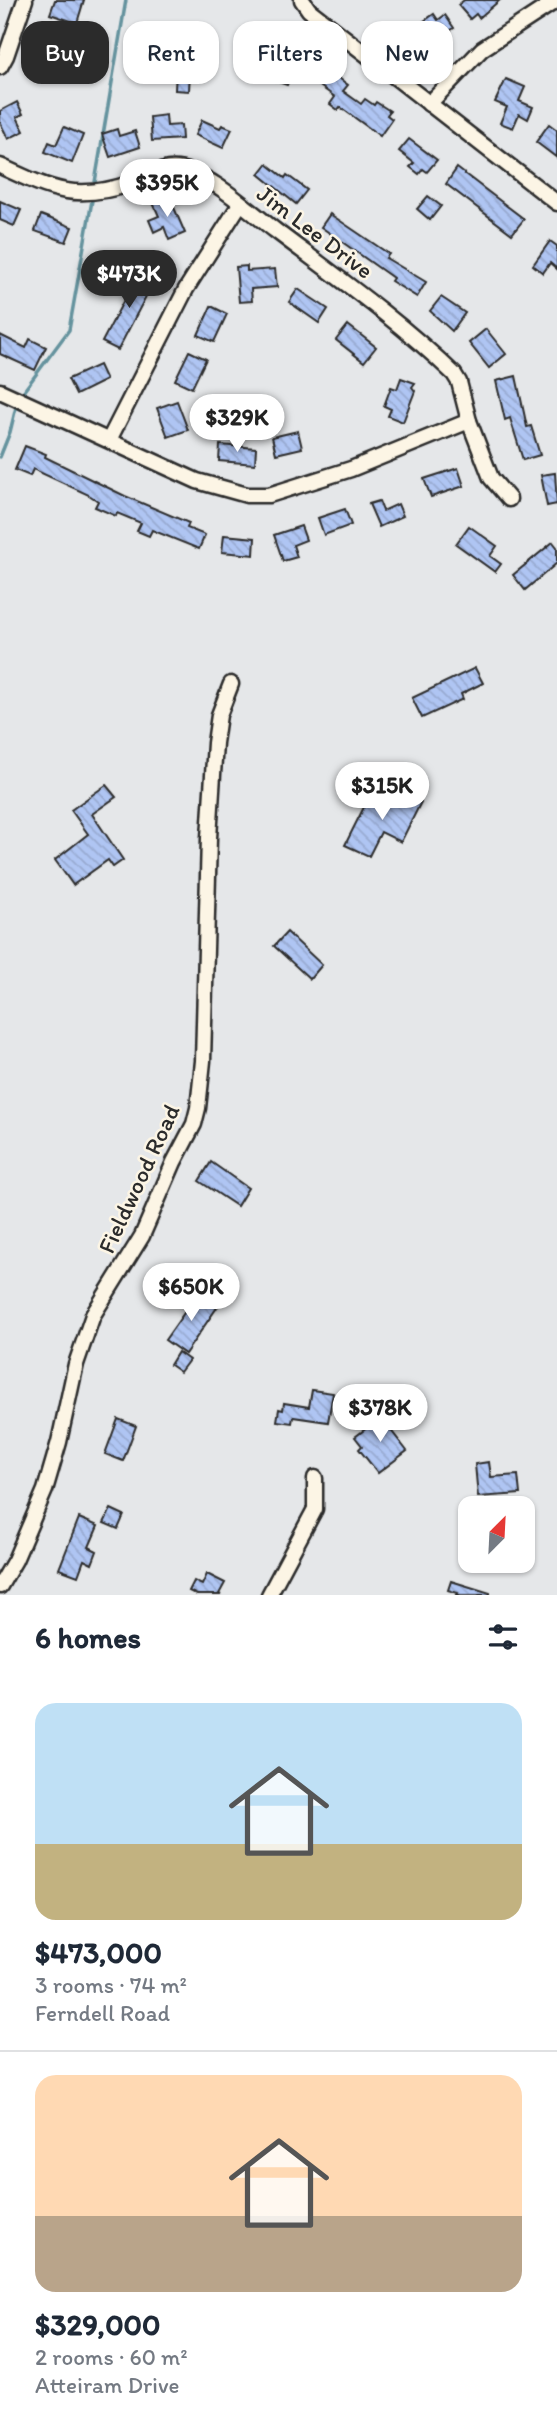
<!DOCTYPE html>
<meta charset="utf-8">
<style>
:root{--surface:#fff;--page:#f2f2f3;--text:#1f2937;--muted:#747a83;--line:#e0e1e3;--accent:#2b2b2b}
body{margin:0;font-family:Itim,sans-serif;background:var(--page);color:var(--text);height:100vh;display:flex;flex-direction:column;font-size:26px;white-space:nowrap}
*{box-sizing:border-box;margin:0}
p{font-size:23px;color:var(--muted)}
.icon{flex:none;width:38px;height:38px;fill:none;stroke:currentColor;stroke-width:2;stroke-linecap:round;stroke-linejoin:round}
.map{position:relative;height:1595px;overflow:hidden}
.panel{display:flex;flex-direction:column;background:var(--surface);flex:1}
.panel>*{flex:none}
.top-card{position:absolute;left:21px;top:21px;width:516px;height:63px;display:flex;gap:14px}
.needle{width:46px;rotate:24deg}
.buttons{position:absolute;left:458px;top:1496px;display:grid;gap:14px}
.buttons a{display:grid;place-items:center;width:77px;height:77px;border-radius:14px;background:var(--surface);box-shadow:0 2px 5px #0004;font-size:35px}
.price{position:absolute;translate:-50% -60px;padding:0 16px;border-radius:24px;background:#fff;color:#222;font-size:23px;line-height:46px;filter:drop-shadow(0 2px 4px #0008)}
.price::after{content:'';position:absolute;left:50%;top:42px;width:21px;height:16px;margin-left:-10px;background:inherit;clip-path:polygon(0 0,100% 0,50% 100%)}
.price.active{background:var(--accent);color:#fff}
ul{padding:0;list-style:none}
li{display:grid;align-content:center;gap:14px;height:371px;padding:0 35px}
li+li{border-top:2px solid var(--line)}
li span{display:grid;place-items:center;height:217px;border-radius:21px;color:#555}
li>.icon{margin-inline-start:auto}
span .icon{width:126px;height:126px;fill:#fffc;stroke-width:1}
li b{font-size:30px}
h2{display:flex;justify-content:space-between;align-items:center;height:84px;padding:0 35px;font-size:30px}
.chip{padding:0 24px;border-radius:21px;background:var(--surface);box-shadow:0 2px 5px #0004;font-size:24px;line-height:63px}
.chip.active{background:var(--accent);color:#fff}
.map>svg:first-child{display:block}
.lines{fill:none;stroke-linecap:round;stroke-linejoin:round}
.stream{stroke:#65939e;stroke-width:3.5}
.building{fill:url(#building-back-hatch);stroke:#2b2b2b;stroke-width:2}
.street-casing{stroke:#2b2b2b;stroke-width:19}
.street{stroke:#fcf5e5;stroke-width:14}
.labels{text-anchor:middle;stroke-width:5;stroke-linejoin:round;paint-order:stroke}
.street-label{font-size:24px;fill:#2b2b2b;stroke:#fcf5e5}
</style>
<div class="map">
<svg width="557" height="1595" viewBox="0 0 557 1595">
<defs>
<pattern id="building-back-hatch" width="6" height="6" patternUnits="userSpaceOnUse" patternTransform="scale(1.75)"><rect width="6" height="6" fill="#afc5f3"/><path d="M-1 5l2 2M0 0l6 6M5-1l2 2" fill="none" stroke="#97a9d0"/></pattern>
</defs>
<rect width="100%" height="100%" fill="#e5e7e9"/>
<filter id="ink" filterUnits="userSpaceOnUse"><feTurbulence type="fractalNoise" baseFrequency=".0143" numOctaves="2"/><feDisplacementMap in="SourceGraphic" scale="14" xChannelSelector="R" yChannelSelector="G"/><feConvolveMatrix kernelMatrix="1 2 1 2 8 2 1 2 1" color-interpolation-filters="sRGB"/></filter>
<g filter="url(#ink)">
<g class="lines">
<!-- stream -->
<g class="stream">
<path d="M94,188L126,0"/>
<path d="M20,396L69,330L93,195"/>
<path d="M0,457L10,432L17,403"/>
</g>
</g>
<!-- building -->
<g class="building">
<path d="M55,0H84L77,23L50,14Z"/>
<path d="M464,0H500L479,18L476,14L470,19L458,5Z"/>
<path d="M434,14L438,20L445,15L454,28L416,54L403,36Z"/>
<path d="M278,48L299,55L287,85L275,81L280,69L271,65Z"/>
<path d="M176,70L190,72L189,91L175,90Z"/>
<path d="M328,70L348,85L343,91L361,104L365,99L374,105L376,102L390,111L387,115L392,119L380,136L340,107L338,110L330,104L335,97L317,84Z"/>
<path d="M506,79L525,87L519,101L533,107L528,119L519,114L513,128L500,123L507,107L495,102Z"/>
<path d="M17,102L23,114L17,117L24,131L8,139L0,122V111Z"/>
<path d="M166,115L167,126L181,125L182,139L152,141L150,117Z"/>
<path d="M202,120L220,128L222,125L232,129L223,148L195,135Z"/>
<path d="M549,124L557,130V158L536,142Z"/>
<path d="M64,127L83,135L72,163L45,152L49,142L56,145Z"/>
<path d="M117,129L119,136L135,131L140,147L110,157L102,134Z"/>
<path d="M409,139L437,160L427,172L423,169L419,174L410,167L414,163L399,151Z"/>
<path d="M267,164L285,178L287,175L307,190L296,204L259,174Z"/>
<path d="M457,168L524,219L512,234L446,184Z"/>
<path d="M169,196L185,233L169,240L164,227L154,232L149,220L159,216L153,203Z"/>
<path d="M428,196L441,206L430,220L417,209Z"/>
<path d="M0,201L21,210L14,226L0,220Z"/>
<path d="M330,214L389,254L386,258L426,282L417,297L391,281L393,278L321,227Z"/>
<path d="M41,215L72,227L66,242L35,231Z"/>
<path d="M550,241L557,246V269L550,263L543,273L533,265Z"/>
<path d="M247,266V271L275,269L277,287L251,289L252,301L239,302L236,267Z"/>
<path d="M140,269L156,277L118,350L102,342Z"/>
<path d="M298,289L328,309L319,323L289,302Z"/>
<path d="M441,297L465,313L452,331L430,311Z"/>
<path d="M211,306L227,314L214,342L198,335Z"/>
<path d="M348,325L376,347L364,362L336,340Z"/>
<path d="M486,329L506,354L489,368L469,343Z"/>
<path d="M0,335L26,348L30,339L46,347L35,370L0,354Z"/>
<path d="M189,351L206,359L192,388L175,380Z"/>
<path d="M99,365L106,380L76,395L68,379Z"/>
<path d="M516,376L527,427L531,426L540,455L523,460L510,418L505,420L496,381Z"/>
<path d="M401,378L415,383L412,387L415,391L403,422L388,416L391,409L384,406L391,387L397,389Z"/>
<path d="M177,401L188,430L168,437L157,408Z"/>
<path d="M298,431L302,448L276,454L272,437Z"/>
<path d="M220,445L256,448L255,464L219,461Z"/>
<path d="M25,446L46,454L45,457L125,496L189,523L187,528L205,535L199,549L152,530L149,536L137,531L141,523L117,513L116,516L95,507L98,501L89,495L33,469L30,476L15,470Z"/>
<path d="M458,468L464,486L431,497L424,479Z"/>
<path d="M555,473L557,504L547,506L541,475Z"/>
<path d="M379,501L383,511L398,504L403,516L379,527L369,504Z"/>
<path d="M345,509L351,525L324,535L318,518Z"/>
<path d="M301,526L306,540L293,545L297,557L283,561L274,535Z"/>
<path d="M469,526L497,546L490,556L501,564L495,572L456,544Z"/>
<path d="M224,535L255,538L254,555L222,552Z"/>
<path d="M553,542L557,547V563L525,590L513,575Z"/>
<path d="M475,668L483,683L461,694L463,699L422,718L412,698Z"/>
<path d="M106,785L116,797L92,814L123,860L113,867L108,860L73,885L55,860L88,834L71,810Z"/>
<path d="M382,794L403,805L407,795L421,802L401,842L381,832L369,856L345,845L368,799L378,804Z"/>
<path d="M287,932L322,965L310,979L274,946Z"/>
<path d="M211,1162L248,1188L237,1206L199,1181Z"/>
<path d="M198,1293L218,1306L185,1354L165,1340Z"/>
<path d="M178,1352L189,1360L180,1372L170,1365Z"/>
<path d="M312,1390L333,1393L328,1422L293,1417L292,1423L277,1421L279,1409L283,1410L284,1403L309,1407Z"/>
<path d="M385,1414L394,1425L390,1429L407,1451L378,1473L359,1449L362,1446L355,1437Z"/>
<path d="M118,1419L136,1426L123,1461L105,1454Z"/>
<path d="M489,1462L491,1477L518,1475L520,1494L478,1497L475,1464Z"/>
<path d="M111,1509L124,1515L118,1529L104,1523Z"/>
<path d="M79,1518L98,1526L89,1547L97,1551L92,1564L84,1560L78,1576L59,1569Z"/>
<path d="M207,1574L225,1583L219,1594L221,1595H197L189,1591L194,1581L202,1585Z"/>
<path d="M451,1581L490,1593V1595H457L458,1593L448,1590Z"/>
</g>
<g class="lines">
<!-- street casing -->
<g class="street-casing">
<g id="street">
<path d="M302,0L309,10L557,203"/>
<path d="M0,67L6,56L25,0"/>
<path d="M429,104L482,49L557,0"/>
<path d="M0,166C52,190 76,202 132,183C147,178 162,167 177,169C211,173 249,211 276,231C337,277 399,321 454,374L459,382L469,421L491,478L509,499"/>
<path d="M0,391L197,481L247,495H269L351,469L469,421"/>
<path d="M109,440L186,289L240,204"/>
<path d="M0,1586L15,1560L45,1490L59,1442L76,1364L93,1315L142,1236L174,1162L194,1124L198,1108L203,1061L209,838L215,743L219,715L231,684"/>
<path d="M269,1595L315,1509V1478"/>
</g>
</g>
<!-- street -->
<use href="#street" class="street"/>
</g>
</g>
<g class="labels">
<!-- street labels -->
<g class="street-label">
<text transform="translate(315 232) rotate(37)" y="8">Jim Lee Drive</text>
<text transform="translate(139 1179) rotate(-65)" y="8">Fieldwood Road</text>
</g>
</g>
</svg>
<div class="buttons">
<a><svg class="needle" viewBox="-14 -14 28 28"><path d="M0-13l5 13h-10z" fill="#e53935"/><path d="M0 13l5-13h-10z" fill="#747a83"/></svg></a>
</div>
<b class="price" style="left:167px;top:219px">$395K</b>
<b class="price active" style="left:129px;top:310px">$473K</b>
<b class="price" style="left:237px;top:454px">$329K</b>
<b class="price" style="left:382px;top:822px">$315K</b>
<b class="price" style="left:191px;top:1323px">$650K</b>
<b class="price" style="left:380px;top:1444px">$378K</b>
<div class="top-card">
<a class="chip active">Buy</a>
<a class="chip">Rent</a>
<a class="chip">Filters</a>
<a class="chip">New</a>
</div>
</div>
<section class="panel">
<h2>6 homes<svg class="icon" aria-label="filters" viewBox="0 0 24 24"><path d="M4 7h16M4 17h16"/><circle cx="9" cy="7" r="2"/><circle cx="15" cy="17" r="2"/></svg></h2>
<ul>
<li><span style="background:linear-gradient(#bfe0f5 65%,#c2b280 0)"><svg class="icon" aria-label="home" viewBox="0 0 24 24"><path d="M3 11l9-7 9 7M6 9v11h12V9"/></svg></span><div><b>$473,000</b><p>3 rooms · 74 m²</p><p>Ferndell Road</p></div></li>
<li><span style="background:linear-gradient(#ffd9b3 65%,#b9a48a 0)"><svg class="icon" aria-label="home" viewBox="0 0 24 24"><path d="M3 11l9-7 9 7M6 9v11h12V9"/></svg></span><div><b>$329,000</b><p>2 rooms · 60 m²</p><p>Atteiram Drive</p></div></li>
</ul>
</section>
